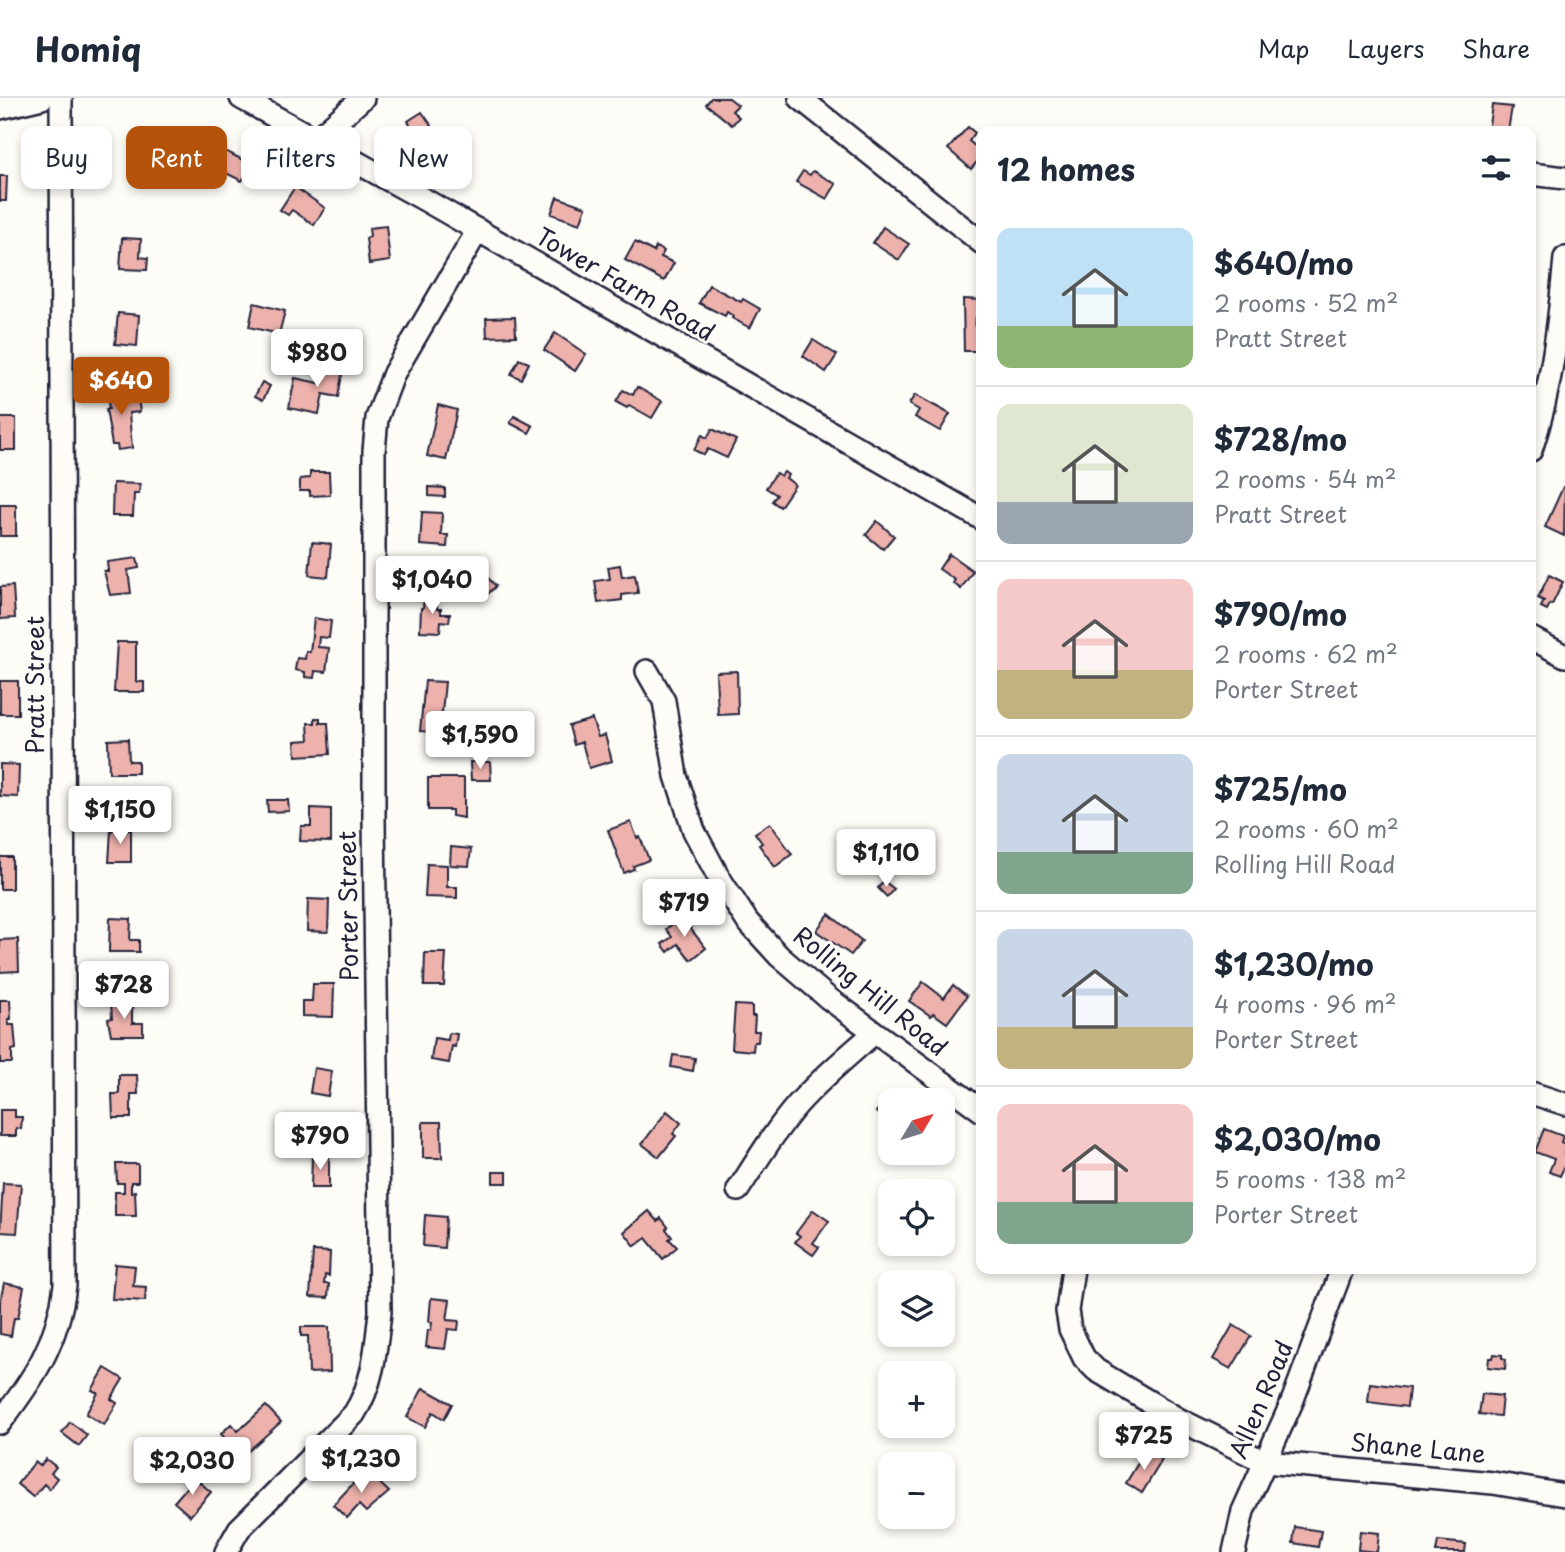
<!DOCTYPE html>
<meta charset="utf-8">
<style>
:root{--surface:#fff;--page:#f6f6f7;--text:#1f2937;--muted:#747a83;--line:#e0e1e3;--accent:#b45309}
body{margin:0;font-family:"Playpen Sans",sans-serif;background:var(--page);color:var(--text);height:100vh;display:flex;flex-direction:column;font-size:26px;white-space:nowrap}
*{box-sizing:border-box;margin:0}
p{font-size:23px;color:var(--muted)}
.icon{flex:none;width:38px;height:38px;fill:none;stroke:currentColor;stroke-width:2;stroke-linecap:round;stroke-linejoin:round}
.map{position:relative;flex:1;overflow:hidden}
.details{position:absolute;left:976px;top:28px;width:560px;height:1148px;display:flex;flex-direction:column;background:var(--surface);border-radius:14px;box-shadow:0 4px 10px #0003}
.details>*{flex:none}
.hud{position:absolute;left:21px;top:28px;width:665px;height:63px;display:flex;gap:14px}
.needle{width:46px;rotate:52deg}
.controls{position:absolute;left:878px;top:990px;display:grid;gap:14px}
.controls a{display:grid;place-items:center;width:77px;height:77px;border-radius:14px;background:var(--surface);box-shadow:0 4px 10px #0003;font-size:35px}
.price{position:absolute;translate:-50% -60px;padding:0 16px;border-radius:7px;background:#fff;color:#222;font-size:23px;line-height:46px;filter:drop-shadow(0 2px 4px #0008)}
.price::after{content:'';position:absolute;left:50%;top:42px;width:21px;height:16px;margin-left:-10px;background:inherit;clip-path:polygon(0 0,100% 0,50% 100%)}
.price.selected{background:var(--accent);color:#fff}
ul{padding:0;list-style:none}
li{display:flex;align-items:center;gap:21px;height:175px;padding:0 21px}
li+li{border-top:2px solid var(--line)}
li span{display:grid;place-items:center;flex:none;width:196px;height:140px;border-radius:14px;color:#555}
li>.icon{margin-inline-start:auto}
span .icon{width:84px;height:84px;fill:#fffc;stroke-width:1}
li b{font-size:30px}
h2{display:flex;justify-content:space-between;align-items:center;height:84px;padding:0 21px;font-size:30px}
.pill{padding:0 24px;border-radius:14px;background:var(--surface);box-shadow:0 4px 10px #0003;font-size:24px;line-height:63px}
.pill.selected{background:var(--accent);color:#fff}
header{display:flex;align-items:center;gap:42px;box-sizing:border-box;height:98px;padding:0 35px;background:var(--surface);border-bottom:2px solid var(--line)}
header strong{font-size:33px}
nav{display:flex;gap:38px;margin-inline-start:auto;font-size:24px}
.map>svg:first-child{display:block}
.building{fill:#eeb2ad;stroke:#22223b;stroke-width:2}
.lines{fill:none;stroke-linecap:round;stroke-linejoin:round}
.minor-casing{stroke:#22223b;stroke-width:26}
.minor{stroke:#fdfcf7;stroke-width:21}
.labels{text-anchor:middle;stroke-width:6;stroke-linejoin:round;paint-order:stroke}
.street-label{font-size:24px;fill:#22223b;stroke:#fdfcf7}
</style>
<header>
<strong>Homiq</strong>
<nav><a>Map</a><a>Layers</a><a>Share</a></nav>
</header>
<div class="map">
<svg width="1565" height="1454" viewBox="0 0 1565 1454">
<rect width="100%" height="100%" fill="#fdfcf7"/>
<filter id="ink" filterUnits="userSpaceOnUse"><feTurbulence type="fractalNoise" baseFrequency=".0143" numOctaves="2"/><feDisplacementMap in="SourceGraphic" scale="14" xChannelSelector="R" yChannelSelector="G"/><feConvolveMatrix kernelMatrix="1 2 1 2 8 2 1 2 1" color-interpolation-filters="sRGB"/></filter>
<g filter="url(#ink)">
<!-- building -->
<g class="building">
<path d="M711,0H729L738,7L732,13L739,19L732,27L706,6Z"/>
<path d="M1492,7L1512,9L1508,33H1488Z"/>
<path d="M422,14L439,38L423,50L417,41L419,39L408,23Z"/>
<path d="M968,29L975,35L969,43L982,54V58L971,71L948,51Z"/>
<path d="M143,35L169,41L167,52L177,54L174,71L159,67L160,59L139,54Z"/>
<path d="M221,51L251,66L242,83L212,68Z"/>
<path d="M803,73L810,77L813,73L836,86L827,101L796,84Z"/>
<path d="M0,78H7L6,103H0Z"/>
<path d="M295,89L325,110L314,127L292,112L288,117L280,112Z"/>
<path d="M557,99L586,109L580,126L551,116Z"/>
<path d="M386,128L390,163L369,166L366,140L370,139L369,130Z"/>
<path d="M883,129L909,146L899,162L873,145Z"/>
<path d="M122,140L141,141L140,159L148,160L147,172L120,171Z"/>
<path d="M635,144L654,154L656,149L664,153L661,159L674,165L664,183L625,162Z"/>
<path d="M709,187L741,204L743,201L760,211L750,230L732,220L733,218L727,214L725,218L699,205Z"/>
<path d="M963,201L982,202L981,219H976L975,228H982V253H964Z"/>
<path d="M254,205L285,213L279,236L249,229Z"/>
<path d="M118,215L139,217L137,248L115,246Z"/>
<path d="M515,219L516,238L487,239L486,220Z"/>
<path d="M555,235L586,256L575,273L544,252Z"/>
<path d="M813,242L837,257L826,274L803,258Z"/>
<path d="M519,261L529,265L521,281L511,276Z"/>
<path d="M324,262L344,266L338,299L323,296L319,316L289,310L295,280L319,285Z"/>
<path d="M262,284L270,288L263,302L255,298Z"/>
<path d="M128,286L129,301L138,300L140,314L129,315L132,350L118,352L117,347H112L106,311H109L108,303L115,302L113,288Z"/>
<path d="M637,289L662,303L652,320L629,307L627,310L616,304L623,292L633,297Z"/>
<path d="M915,297L950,316L940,333L915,319L919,312L909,306Z"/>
<path d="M438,307L457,312L446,362L427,358Z"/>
<path d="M514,318L533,328L529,335L510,325Z"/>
<rect x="0" y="320" width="16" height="32"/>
<path d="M712,331L736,342L727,360L708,351L704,357L694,352L702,337L707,340Z"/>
<path d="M310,374H329L330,397L310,398V393H300V381L310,380Z"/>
<path d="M784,374L788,377L786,380L795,387L780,409L772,403L777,397L766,390L776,375L781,378Z"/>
<path d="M113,385L140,386L139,396H134L133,418H112Z"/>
<path d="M429,389L445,390V399L429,398Z"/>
<path d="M1563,389L1565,390L1564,438L1545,429Z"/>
<rect x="0" y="407" width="16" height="31"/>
<path d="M422,414L442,415L441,437H448L447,449L420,447Z"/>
<path d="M877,423L894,438L883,451L866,437Z"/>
<path d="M312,444L331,446L328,479L309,477Z"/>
<path d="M949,456L973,473L961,491L953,485L955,482L939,471Z"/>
<path d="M137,460L139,470L128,472L131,495L110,497L104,473H108L107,464Z"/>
<path d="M620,467L622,479L635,477L638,495L622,497V502L598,505L595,483L610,481L608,469Z"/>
<path d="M1549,477L1563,484L1552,507L1550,506L1547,512L1541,509L1544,503L1538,500Z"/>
<path d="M487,479L496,488L487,497L478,489Z"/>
<path d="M13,488L15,520L0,521V489Z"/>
<path d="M427,496H434L433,502H437V511H441V516H450L449,524L441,523L440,534L420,533L421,510H423L424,498L427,499Z"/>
<path d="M314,520L331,523L329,540L319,539L318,549L329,550L326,574L315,573L314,580L305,579V574L295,572L297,560L305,561L306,553L310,554Z"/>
<path d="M117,544H136V584H144V594H114Z"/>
<path d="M737,573L738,616L718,617L716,574Z"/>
<rect x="0" y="583" width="18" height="33"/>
<path d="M425,583L445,584L441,625H448L447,635L420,633Z"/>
<path d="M315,620H320V625H328L330,656L296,658L295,643L309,642L308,625H315Z"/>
<path d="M592,621L598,639L605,637L612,663L589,670L582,644L574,647L569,628Z"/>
<path d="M128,641L129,663H138V675H109L108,642Z"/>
<path d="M470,664H490L491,682H471Z"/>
<path d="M0,666L19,667L18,699L0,698Z"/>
<path d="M428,680H464V720L452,718V712H428Z"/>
<path d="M267,702H288L289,713L268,714Z"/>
<path d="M311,710L331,711V744L300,743L301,728H311Z"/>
<path d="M631,724L637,740L640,739L649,762L633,768L634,771L624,775L608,732Z"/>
<path d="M770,725L792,756L775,769L759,747L762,745L755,735Z"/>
<path d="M111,732H131V764H109Z"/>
<path d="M451,749L471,751L469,768L450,767Z"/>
<rect x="0" y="759" width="12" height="32"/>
<path d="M427,766L447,767V789H457V800L425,799Z"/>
<path d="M884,783L894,791L887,799L878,790Z"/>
<path d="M308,801L329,802L328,834L307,833Z"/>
<path d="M829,816L862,843L851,857L816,833Z"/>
<path d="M681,819L706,850L691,862L678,846L668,854L662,846L672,839L666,831Z"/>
<path d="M110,820L131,821L130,842H139V854H109Z"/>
<path d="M18,841L19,873L0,874V842Z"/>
<path d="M425,855H446L444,888H424Z"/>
<path d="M923,884L944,900L953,887L967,898L947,925L933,915L931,918L909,903Z"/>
<path d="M313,886H334L333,919L302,918V903H312Z"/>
<path d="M0,902H10L11,921H8L9,927H14L16,951L12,952V965H0Z"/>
<path d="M111,905H132V925H143V937H111L108,921L112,920Z"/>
<path d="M735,907L752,908V918H755L754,933H759L758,944H754L753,953L732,951Z"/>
<path d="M449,935L457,936L455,949L452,948L449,965L431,962L434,940L448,942Z"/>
<path d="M673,957L695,960L693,973L671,969Z"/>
<path d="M314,970L332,973L328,998L310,995Z"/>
<path d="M119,977H137L138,996H131V1020H113L112,996H119Z"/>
<path d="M887,1000L891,1003V1026L876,1014Z"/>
<path d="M0,1012H15V1019H22L21,1031L16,1030V1038H0Z"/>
<path d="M667,1013L681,1025L673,1036L676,1038L659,1059L642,1046Z"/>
<path d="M423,1024H441L442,1060H423Z"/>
<path d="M1544,1031L1563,1038L1561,1044L1565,1046V1067L1560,1078L1549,1074L1554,1061L1535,1054Z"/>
<path d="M312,1058H329V1090H311Z"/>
<path d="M116,1066H138V1084H131V1094L135,1093L136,1118H115V1094H124V1085H117Z"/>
<rect x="493" y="1074" width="14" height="11"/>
<path d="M3,1085L21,1086L17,1135L0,1134Z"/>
<path d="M813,1112L829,1123L813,1145L819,1149L813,1157L795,1144L800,1138L796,1135Z"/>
<path d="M649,1113L658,1123L661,1120L668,1129L666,1131L672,1139L669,1141L677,1149L663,1161L646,1140L635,1148L624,1134Z"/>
<path d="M425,1117L446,1119L444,1150L423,1148Z"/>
<path d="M313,1153L330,1154L329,1178L325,1177L324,1186H329L328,1200L310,1199Z"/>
<path d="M115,1166L135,1168L133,1188L146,1189L145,1203L112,1201Z"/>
<path d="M4,1185L24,1189L18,1220H14L11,1238L0,1236V1204Z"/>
<path d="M431,1200L450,1202L447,1222L459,1223L458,1232L448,1231L445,1251L426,1249L428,1232H431L432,1224H429Z"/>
<path d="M1233,1227L1251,1238L1231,1271L1213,1261Z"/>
<path d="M301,1229H329L330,1274L309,1275L308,1238H301Z"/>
<path d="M1494,1256L1502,1257V1260L1506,1261L1505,1271L1488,1269L1489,1260H1493Z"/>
<path d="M105,1270L123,1281L111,1301L117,1305L104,1327L86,1316L98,1295L92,1292Z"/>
<path d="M1370,1285L1409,1290L1407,1309L1368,1304Z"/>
<path d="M423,1290L452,1306L444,1321L433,1314L425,1329L407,1319Z"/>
<path d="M1482,1296L1502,1298L1500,1318L1479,1316Z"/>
<path d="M266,1308L281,1324L246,1355L235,1343L231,1347L221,1336L231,1326L238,1333Z"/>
<path d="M70,1324L87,1337L79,1348L62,1335Z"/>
<path d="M1146,1352L1162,1362L1142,1395L1126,1385Z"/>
<path d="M46,1361L56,1369L51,1375L57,1380L49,1391L44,1386L33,1399L17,1386L35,1364L40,1368Z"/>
<path d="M366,1372L389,1394L366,1414L359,1407L347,1420L333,1407Z"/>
<path d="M195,1380L211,1394L190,1418L174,1404Z"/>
<path d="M1295,1429L1321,1433L1318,1449L1293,1445Z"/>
<path d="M1360,1433L1379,1435L1377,1454L1358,1452Z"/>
<path d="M1438,1443L1466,1446L1465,1454H1436Z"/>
</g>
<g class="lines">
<!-- minor casing -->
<g class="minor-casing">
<g id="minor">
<path d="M241,0L425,102L982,421"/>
<path d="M800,0L982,145"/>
<path d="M0,10L42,0"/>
<path d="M316,41L363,0"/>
<path d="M1531,76L1565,80"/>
<path d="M1531,352C1552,290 1559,225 1565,160"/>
<path d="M1531,540L1565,558"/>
<path d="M647,573L664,603L676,678L694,733L718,778L747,823L779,858L828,900L982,1013"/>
<path d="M1531,995L1565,1006"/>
<path d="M738,1092C757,1063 775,1032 798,1006C821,980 848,958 874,935"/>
<path d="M1073,1171L1067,1213L1070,1231L1084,1260L1096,1272L1178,1321L1265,1364L1493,1385L1565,1397"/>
<path d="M0,1325C34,1280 58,1245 65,1187L61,0"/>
<path d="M226,1454L239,1431L354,1316C374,1285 376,1249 380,1214L374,721V353L377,320L394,275L478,132"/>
<path d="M1234,1454L1243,1413L1292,1304L1342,1171"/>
</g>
</g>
<!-- minor -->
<use href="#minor" class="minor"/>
</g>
</g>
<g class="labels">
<!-- street labels -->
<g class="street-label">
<text transform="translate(625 187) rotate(30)" y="8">Tower Farm Road</text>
<text transform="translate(36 587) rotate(-90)" y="8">Pratt Street</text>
<text transform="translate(349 808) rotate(-91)" y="8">Porter Street</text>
<text transform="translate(870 894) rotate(39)" y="8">Rolling Hill Road</text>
<text transform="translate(1262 1302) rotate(-67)" y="8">Allen Road</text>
<text transform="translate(1418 1351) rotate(5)" y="8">Shane Lane</text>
</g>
</g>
</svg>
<div class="controls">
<a><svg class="needle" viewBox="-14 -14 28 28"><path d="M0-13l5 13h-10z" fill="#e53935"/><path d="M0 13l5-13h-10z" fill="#747a83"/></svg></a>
<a><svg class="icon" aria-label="locate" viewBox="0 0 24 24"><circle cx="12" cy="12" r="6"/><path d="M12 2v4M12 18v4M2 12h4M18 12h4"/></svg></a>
<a><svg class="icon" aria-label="layers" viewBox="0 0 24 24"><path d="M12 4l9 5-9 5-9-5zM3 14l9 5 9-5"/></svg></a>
<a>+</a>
<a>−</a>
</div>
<b class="price" style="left:317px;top:291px">$980</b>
<b class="price selected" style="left:121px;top:319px">$640</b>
<b class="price" style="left:432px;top:518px">$1,040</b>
<b class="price" style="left:480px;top:673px">$1,590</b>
<b class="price" style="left:120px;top:748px">$1,150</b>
<b class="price" style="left:886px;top:791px">$1,110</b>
<b class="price" style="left:684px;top:841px">$719</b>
<b class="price" style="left:124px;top:923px">$728</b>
<b class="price" style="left:320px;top:1074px">$790</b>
<b class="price" style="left:1144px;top:1374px">$725</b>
<b class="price" style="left:361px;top:1397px">$1,230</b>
<b class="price" style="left:192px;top:1399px">$2,030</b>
<div class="hud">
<a class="pill">Buy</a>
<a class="pill selected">Rent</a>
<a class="pill">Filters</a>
<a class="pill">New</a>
</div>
<section class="details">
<h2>12 homes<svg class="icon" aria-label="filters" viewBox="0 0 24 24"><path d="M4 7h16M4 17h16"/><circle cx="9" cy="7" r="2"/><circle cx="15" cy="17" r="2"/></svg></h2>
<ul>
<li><span style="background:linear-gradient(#bfe0f5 70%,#8fb573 0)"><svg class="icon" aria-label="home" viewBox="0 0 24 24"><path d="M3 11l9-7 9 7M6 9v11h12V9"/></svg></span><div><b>$640/mo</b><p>2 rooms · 52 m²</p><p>Pratt Street</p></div></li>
<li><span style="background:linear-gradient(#dfe7d0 70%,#9aa5b1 0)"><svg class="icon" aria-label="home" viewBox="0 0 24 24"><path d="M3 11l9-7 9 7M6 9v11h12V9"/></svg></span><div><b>$728/mo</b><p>2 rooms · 54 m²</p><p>Pratt Street</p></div></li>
<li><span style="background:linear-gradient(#f6c9c9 65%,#c2b280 0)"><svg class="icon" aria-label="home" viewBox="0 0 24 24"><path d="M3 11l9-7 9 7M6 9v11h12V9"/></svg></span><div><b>$790/mo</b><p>2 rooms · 62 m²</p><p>Porter Street</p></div></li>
<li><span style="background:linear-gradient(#c9d6e8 70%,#7fa58c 0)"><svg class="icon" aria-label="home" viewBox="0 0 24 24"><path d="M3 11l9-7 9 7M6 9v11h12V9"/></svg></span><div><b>$725/mo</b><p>2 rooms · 60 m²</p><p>Rolling Hill Road</p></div></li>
<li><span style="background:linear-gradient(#c9d6e8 70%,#c2b280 0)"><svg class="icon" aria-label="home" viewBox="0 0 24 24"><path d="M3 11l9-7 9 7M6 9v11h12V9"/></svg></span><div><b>$1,230/mo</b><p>4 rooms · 96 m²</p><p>Porter Street</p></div></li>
<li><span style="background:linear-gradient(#f6c9c9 70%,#7fa58c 0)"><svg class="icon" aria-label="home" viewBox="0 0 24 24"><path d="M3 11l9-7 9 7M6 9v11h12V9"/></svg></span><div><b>$2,030/mo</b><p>5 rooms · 138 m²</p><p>Porter Street</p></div></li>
</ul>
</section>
</div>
